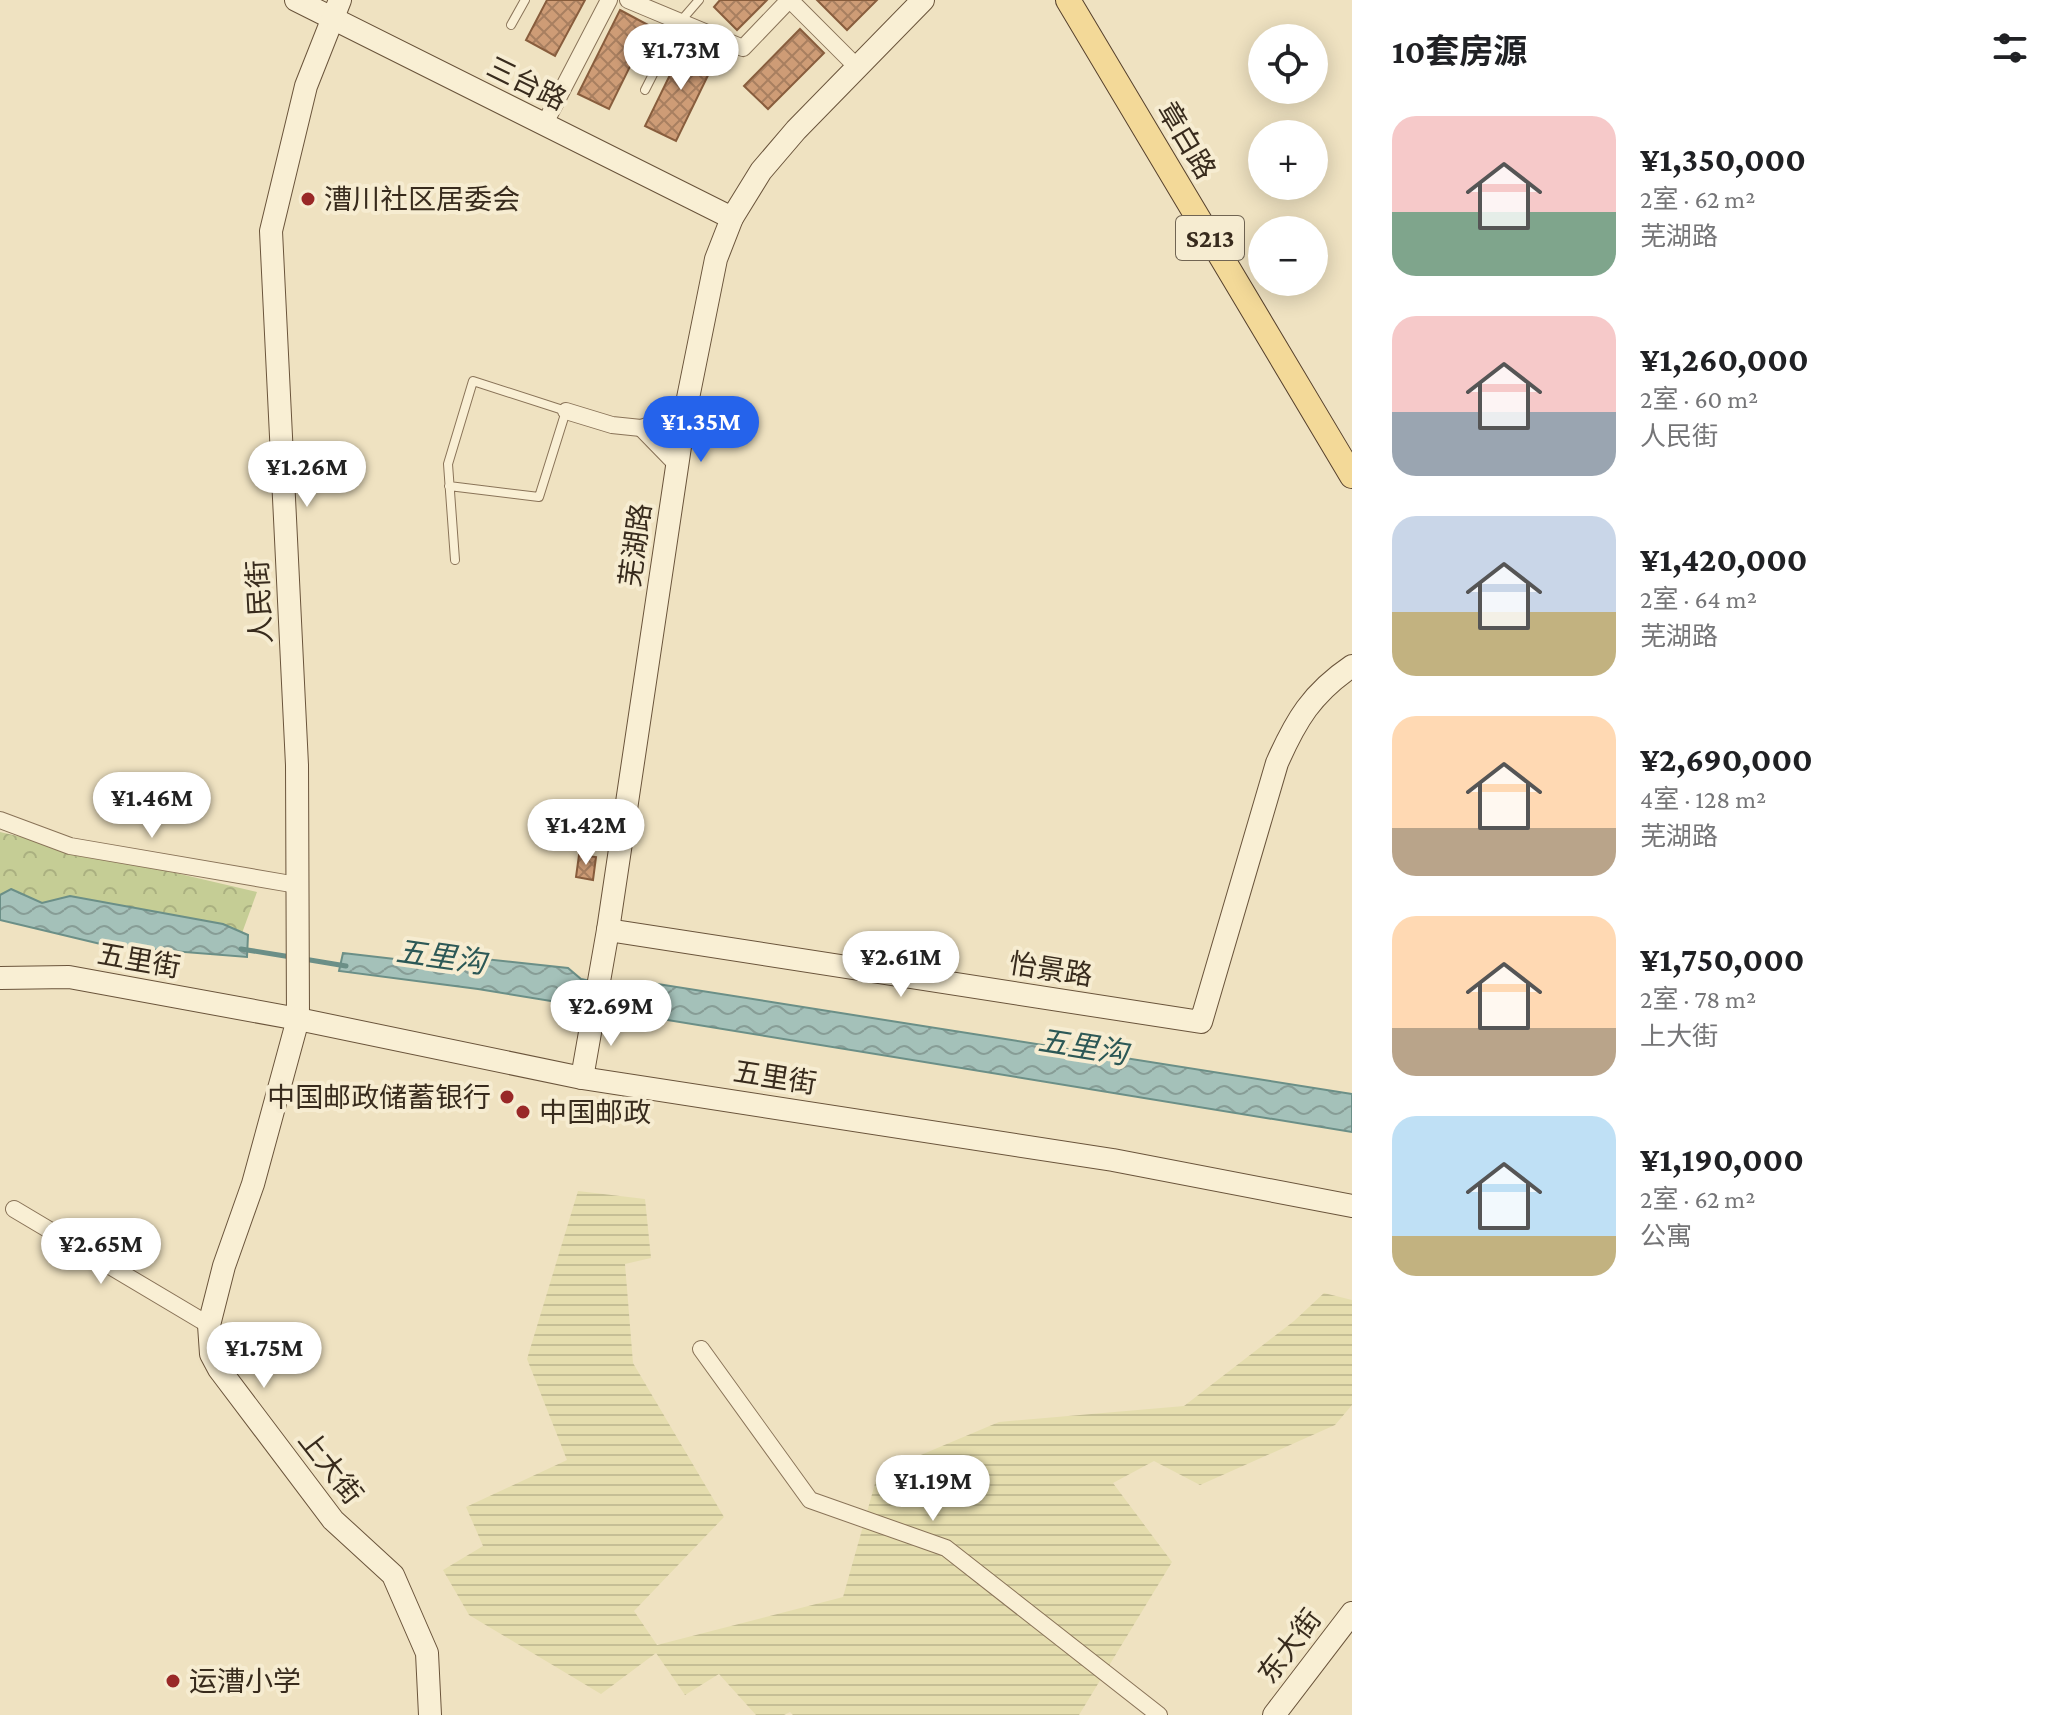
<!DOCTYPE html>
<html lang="zh">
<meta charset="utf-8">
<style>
:root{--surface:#fff;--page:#f6f6f6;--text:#202124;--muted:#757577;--accent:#2563eb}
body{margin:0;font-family:"Crimson Pro","Noto Sans SC",serif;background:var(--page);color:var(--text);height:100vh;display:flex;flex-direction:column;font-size:30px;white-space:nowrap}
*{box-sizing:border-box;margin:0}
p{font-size:26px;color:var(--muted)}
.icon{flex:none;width:44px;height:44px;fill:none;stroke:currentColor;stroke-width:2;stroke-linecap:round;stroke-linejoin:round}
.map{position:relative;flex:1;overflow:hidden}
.sheet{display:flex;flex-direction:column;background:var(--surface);width:720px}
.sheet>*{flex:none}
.fabs{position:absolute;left:1248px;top:24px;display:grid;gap:16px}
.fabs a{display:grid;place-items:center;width:80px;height:80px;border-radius:50%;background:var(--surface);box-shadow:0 4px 20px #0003;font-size:40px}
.price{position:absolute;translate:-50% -68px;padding:0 18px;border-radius:28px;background:#fff;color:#222;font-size:26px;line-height:52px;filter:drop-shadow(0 2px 4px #0008)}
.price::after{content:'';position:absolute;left:50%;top:48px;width:24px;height:18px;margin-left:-12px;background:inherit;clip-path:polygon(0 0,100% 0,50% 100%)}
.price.active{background:var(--accent);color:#fff}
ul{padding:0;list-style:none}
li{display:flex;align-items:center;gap:24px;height:200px;padding:0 40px}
li span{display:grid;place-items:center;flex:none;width:224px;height:160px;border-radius:24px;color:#555}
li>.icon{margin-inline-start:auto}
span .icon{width:96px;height:96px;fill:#fffc;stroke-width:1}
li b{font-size:34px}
h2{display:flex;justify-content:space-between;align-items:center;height:96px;padding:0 40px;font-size:34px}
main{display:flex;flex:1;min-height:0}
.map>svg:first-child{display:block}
.farmland{fill:url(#farmland-rules)}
.forest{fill:url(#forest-crowns)}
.water{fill:url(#water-waves);stroke:#6b8f87;stroke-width:2}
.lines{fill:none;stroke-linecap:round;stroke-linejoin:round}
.stream{stroke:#6b8f87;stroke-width:5}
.building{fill:url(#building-cross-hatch);stroke:#885d3d;stroke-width:2}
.lane-casing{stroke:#897358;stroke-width:10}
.street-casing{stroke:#897358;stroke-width:18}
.secondary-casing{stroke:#6a543b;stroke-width:24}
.primary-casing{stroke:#56412d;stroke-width:26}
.lane{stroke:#f9efd4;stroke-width:8}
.street{stroke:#f9efd4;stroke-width:16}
.secondary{stroke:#f9efd4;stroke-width:22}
.primary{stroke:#f3d998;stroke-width:24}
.poi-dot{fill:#992827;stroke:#f6ecd1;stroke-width:3}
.labels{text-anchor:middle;stroke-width:8;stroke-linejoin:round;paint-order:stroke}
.shield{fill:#f6ecd1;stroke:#716553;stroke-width:2}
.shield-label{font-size:26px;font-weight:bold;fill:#382b1d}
.street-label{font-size:28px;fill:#382b1d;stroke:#f6ecd1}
.poi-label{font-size:28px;fill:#382b1d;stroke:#f6ecd1;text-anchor:start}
.water-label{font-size:30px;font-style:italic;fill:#2c5856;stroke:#f6ecd1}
</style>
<main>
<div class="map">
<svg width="1352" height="1715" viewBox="0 0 1352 1715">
<defs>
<pattern id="farmland-rules" width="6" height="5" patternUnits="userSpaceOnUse" patternTransform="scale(2)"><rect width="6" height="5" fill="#e5ddae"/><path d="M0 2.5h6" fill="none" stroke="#c5be95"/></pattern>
<pattern id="forest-crowns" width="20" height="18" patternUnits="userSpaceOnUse" patternTransform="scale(2)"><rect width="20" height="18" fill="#c5cd95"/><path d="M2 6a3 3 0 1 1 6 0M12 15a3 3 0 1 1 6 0" fill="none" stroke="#aab080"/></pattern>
<pattern id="water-waves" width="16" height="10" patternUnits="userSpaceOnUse" patternTransform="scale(2)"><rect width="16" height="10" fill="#a4c1b9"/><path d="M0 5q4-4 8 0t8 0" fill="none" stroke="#879d96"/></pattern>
<pattern id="building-cross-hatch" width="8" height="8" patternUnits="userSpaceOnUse" patternTransform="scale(2)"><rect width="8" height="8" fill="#ce9c76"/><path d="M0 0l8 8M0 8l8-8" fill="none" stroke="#a87f60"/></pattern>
</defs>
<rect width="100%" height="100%" fill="#efe2c1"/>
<!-- farmland -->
<path class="farmland" d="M578,1191L645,1199L651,1258L625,1264L633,1363L724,1517L634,1611L657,1645L843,1597L878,1473L999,1422L1184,1406L1294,1321L1324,1293L1352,1300V1405L1335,1425L1200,1485L1154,1461L1113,1483L1172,1562L1079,1715H793L790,1712L784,1715H756L719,1674L685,1695L656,1653L601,1694L469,1615L443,1570L483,1546L466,1507L567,1460L527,1359Z"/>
<!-- forest -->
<path class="forest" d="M0,832L257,892L238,944L0,901Z"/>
<!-- water -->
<g class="water">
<path d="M11,889L42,903L70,896L223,924L248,935L247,957L109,946L0,920V895Z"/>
<path d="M343,953L481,969L485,959L568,968L581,979L615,986L645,982L1352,1094V1132L478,989L339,971Z"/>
</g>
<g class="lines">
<!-- stream -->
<g class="stream">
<path d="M241,949L291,957"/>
<path d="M304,959L346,966"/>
</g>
</g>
<!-- building -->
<g class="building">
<path d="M547,0H585L555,56L526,40Z"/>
<path d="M720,0H767L737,30L714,7Z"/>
<path d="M817,0H877L847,30Z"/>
<path d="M620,10L650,26L609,109L578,94Z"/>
<path d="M800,29L824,53L768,109L744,86Z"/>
<path d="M686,42L717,57L676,141L645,126Z"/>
<path d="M579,855L596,857L593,880L576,877Z"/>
</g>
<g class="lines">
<!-- lane casing -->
<g class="lane-casing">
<g id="lane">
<path d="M511,25L525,0"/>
<path d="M645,90L679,23L699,0"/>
<path d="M449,486L539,497L566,411L473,381L448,464L455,560"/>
</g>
</g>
<!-- street casing -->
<g class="street-casing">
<g id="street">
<path d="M628,0L743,48L789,0"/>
<path d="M790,0L857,67"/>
<path d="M544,125L609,0"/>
<path d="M566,411L612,425L641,428"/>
<path d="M677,465L641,428L685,413"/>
<path d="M0,820L70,846L297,885"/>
<path d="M14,1209L209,1325"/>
<path d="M701,1349L810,1500L946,1548L1159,1715"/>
</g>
</g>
<!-- secondary casing -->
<g class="secondary-casing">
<g id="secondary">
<path d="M296,0L732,218"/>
<path d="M340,0L306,86L271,231L297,765L298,1019L253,1184L224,1266L209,1325L211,1354L219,1369L333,1520L393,1575L427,1653L430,1715"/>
<path d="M608,930L1201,1022L1277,763C1296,720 1312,693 1352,666"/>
<path d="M0,978L69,977L298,1019L582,1078L1113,1160L1352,1206"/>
<path d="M582,1078L608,930L685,413L716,259L732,218L761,171L796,130L923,0"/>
<path d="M1274,1715L1352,1613"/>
</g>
</g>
<!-- primary casing -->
<g class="primary-casing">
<path id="primary" d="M1068,0L1352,476"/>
</g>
<!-- lane -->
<use href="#lane" class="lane"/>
<!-- street -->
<use href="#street" class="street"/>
<!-- secondary -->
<use href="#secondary" class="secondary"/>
<!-- primary -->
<use href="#primary" class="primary"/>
</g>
<!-- markers -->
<g class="poi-dot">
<circle cx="308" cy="199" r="8"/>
<circle cx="507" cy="1097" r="8"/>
<circle cx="523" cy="1112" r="8"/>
<circle cx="173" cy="1681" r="8"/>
</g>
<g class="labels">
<!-- shield labels -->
<rect class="shield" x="1176" y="216" width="68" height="44" rx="6"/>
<g class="shield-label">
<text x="1210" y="247">S213</text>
</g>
<!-- street labels -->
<g class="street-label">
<text transform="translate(527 83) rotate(26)" y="10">三台路</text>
<text transform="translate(1187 140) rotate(59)" y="10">章白路</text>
<text transform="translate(635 545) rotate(-82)" y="10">芜湖路</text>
<text transform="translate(259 602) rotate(-93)" y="10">人民街</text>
<text transform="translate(139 960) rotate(10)" y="10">五里街</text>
<text transform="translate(1051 969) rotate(9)" y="10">怡景路</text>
<text transform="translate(775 1077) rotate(9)" y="10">五里街</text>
<text transform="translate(331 1467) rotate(52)" y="10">上大街</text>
<text transform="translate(1289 1646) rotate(-53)" y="10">东大街</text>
</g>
<!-- poi labels -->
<g class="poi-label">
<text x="324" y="209">漕川社区居委会</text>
<text x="491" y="1107" text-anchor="end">中国邮政储蓄银行</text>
<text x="539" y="1122">中国邮政</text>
<text x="189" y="1691">运漕小学</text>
</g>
<!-- water labels -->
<g class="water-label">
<text transform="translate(441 957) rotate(8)" y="10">五里沟</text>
<text transform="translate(1083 1047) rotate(9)" y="10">五里沟</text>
</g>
</g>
</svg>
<div class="fabs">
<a><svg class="icon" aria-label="locate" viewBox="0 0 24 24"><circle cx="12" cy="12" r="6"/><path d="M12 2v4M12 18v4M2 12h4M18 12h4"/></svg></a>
<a>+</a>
<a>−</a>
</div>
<b class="price" style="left:681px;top:92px">¥1.73M</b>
<b class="price active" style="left:701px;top:464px">¥1.35M</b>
<b class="price" style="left:307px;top:509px">¥1.26M</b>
<b class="price" style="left:152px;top:840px">¥1.46M</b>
<b class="price" style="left:586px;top:867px">¥1.42M</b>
<b class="price" style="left:901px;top:999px">¥2.61M</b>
<b class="price" style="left:611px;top:1048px">¥2.69M</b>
<b class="price" style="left:101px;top:1286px">¥2.65M</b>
<b class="price" style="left:264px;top:1390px">¥1.75M</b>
<b class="price" style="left:933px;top:1523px">¥1.19M</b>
</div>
<section class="sheet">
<h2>10套房源<svg class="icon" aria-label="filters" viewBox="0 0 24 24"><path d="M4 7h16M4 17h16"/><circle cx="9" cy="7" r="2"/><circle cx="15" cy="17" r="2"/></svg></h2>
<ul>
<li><span style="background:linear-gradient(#f6c9c9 60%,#7fa58c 0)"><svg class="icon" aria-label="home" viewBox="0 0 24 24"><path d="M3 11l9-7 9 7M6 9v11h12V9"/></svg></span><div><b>¥1,350,000</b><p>2室 · 62 m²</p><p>芜湖路</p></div></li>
<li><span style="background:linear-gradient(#f6c9c9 60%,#9aa5b1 0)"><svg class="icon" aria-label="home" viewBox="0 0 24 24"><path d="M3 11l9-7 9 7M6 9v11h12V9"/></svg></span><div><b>¥1,260,000</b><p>2室 · 60 m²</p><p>人民街</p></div></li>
<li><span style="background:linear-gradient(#c9d6e8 60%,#c2b280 0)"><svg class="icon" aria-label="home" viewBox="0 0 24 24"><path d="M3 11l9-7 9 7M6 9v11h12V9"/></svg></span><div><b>¥1,420,000</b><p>2室 · 64 m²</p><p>芜湖路</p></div></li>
<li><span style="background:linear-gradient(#ffd9b3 70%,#b9a48a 0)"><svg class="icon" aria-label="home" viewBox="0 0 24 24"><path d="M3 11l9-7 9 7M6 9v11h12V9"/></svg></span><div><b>¥2,690,000</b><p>4室 · 128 m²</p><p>芜湖路</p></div></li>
<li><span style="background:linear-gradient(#ffd9b3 70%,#b9a48a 0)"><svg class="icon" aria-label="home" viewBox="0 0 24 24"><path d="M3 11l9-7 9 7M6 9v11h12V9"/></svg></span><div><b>¥1,750,000</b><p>2室 · 78 m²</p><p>上大街</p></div></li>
<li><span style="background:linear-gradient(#bfe0f5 75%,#c2b280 0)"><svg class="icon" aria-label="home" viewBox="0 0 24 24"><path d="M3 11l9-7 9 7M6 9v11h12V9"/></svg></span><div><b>¥1,190,000</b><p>2室 · 62 m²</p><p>公寓</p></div></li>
</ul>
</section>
</main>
